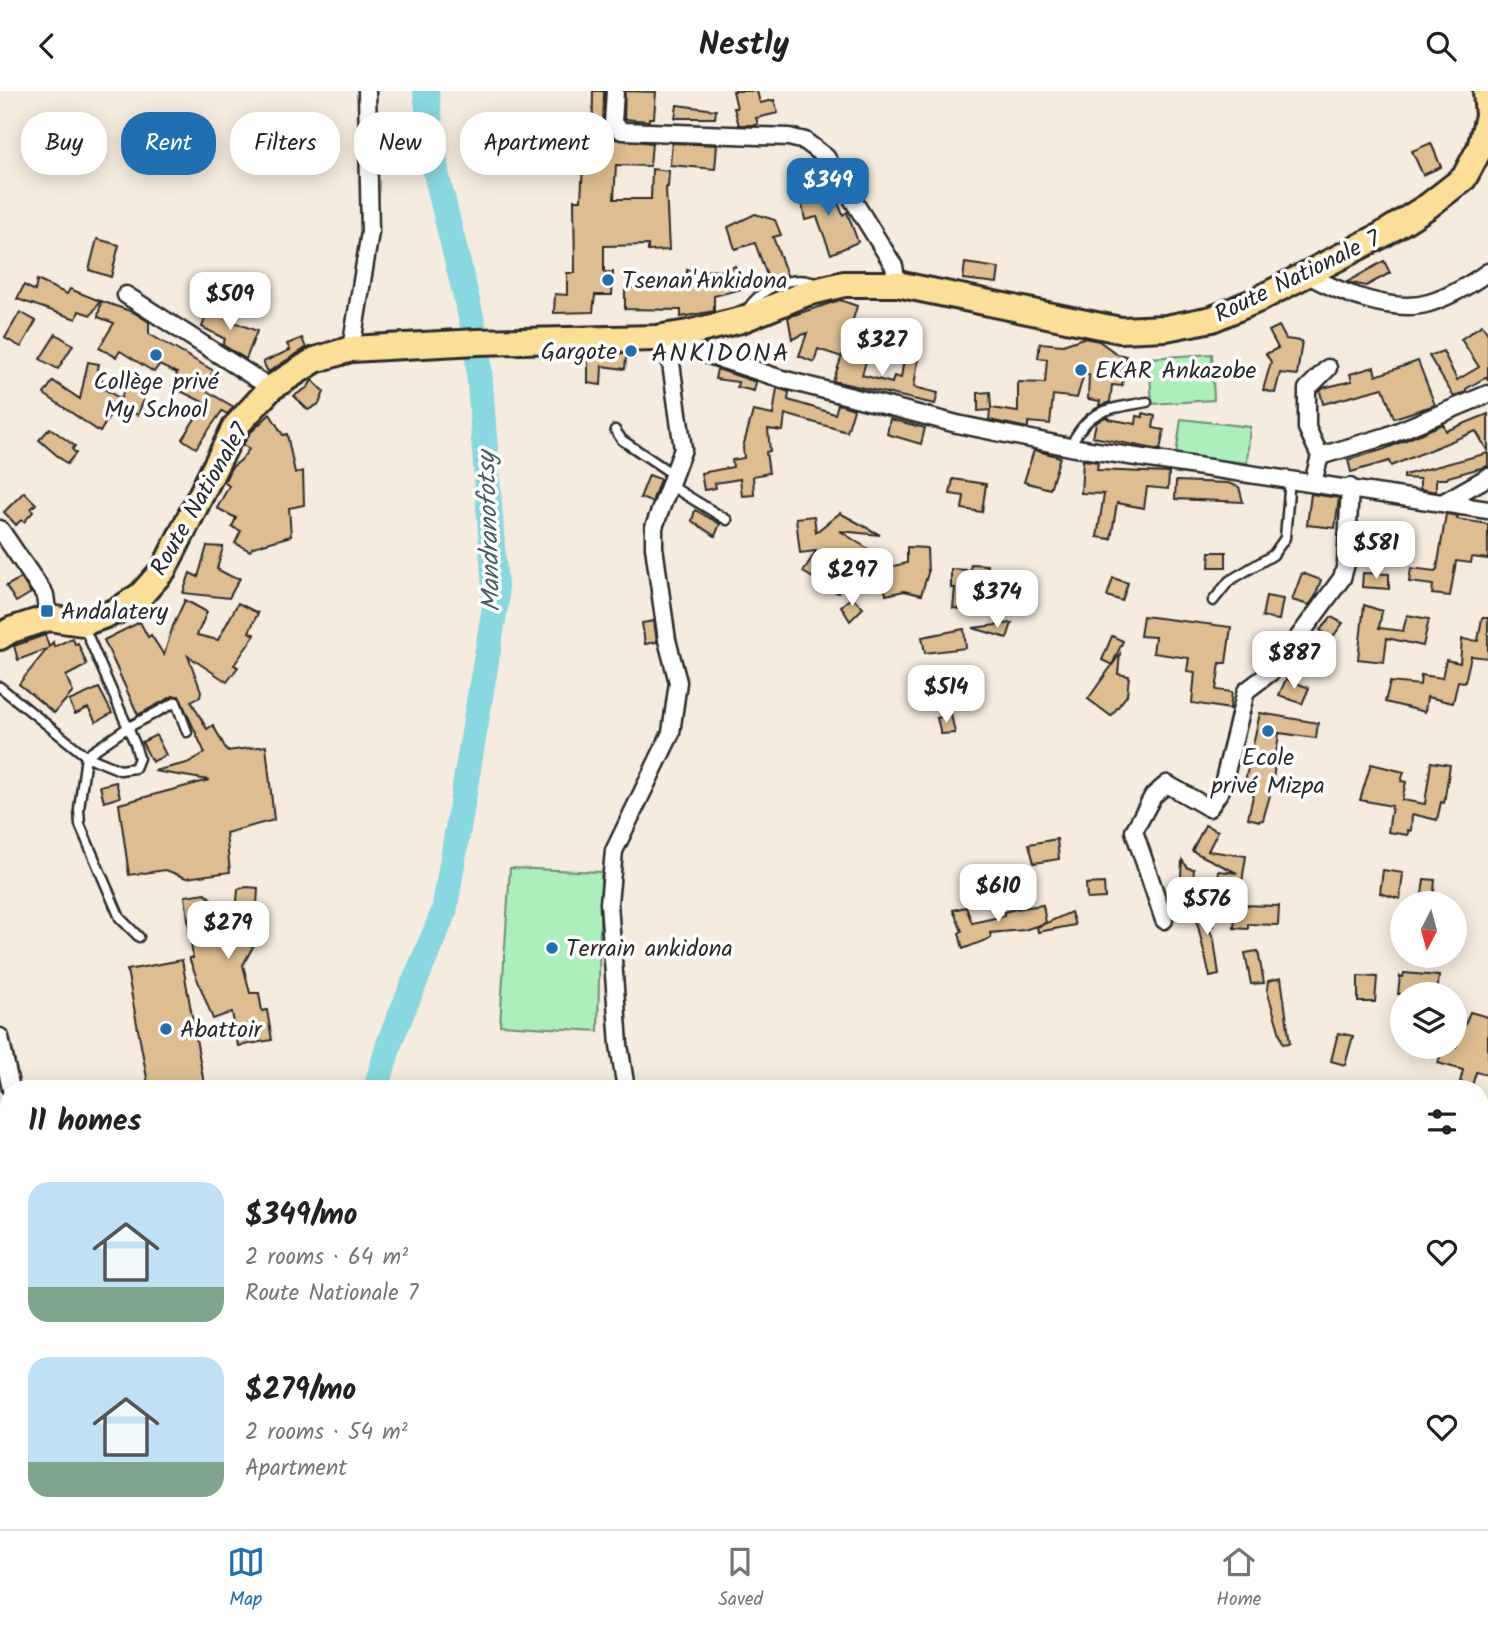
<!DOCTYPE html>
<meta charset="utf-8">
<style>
:root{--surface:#fff;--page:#f6f6f6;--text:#222;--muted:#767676;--line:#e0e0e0;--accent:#1f6fb2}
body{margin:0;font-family:Kalam,sans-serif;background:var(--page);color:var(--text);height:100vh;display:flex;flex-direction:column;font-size:26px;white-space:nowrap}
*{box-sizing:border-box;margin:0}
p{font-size:23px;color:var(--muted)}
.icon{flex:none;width:38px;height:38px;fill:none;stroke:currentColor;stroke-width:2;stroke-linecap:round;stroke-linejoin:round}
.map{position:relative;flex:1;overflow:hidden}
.details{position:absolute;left:0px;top:989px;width:1489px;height:450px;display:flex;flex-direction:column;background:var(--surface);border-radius:28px 28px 0 0;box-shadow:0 4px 18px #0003}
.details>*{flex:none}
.guide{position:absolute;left:21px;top:21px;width:700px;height:63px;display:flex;gap:14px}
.needle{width:46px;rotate:186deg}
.controls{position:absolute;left:1390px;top:800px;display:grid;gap:14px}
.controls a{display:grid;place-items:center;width:77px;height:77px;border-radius:50%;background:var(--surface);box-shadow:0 4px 18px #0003;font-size:35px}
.price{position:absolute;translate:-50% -60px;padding:0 16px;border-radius:14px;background:#fff;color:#222;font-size:23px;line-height:46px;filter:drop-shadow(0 2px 4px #0008)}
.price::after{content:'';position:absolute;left:50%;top:42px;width:21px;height:16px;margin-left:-10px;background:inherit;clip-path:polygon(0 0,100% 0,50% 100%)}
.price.active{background:var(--accent);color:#fff}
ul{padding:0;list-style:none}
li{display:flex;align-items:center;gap:21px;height:175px;padding:0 28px}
li span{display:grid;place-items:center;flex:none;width:196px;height:140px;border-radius:21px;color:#555}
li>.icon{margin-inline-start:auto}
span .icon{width:84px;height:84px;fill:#fffc;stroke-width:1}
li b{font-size:30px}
h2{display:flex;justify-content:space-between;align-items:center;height:84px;padding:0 28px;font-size:30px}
.pill{padding:0 24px;border-radius:28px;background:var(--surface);box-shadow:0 4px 18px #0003;font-size:24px;line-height:63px}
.pill.active{background:var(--accent);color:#fff}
header{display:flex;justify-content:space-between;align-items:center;height:91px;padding:0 28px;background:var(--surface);font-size:32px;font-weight:700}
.dock{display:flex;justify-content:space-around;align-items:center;height:98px;border-top:2px solid var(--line);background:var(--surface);font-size:19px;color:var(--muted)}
.dock a{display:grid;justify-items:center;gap:4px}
.dock .active{color:var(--accent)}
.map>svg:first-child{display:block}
.green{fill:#acefba;stroke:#6c8d72;stroke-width:2}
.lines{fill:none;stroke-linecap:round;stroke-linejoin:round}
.river{stroke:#87d8e0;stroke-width:26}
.building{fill:#debd90;stroke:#2b2b2b;stroke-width:2}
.lane-casing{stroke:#2b2b2b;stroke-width:13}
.street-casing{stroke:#2b2b2b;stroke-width:21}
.primary-casing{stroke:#2b2b2b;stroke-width:30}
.lane{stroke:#fff;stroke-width:8}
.street{stroke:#fff;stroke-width:16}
.primary{stroke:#fbdf96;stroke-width:24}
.poi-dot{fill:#1f6fb2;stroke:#fff;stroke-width:2.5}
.labels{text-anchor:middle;stroke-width:7;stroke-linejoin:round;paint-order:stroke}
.street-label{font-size:24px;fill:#2b2b2b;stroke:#fff}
.poi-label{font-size:24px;fill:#2b2b2b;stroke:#fff;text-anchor:start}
.neighbourhood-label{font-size:26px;letter-spacing:2px;fill:#2b2b2b;stroke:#fff}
.water-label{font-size:26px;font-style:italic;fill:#475f61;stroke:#fff}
</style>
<header><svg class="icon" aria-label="back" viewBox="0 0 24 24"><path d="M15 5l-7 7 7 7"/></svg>Nestly<svg class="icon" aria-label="search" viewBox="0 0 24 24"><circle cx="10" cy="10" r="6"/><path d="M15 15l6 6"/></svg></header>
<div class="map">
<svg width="1488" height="1438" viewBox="0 0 1488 1438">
<rect width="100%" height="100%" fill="#f5ebde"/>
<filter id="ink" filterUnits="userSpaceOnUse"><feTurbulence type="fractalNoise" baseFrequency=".0143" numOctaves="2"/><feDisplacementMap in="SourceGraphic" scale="14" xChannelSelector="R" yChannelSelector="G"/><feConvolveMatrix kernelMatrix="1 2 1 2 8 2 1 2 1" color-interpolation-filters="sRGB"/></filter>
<g filter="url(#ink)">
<!-- green -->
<g class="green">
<path d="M1212,263L1214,309L1152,313L1149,267Z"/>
<path d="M1181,328L1250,336L1247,372L1176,364Z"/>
<path d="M510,777L601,781L598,940L500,934Z"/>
</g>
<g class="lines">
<!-- river -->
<g class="river">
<path d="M376,998L391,947L444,821L496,510L477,251L436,82L426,0"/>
<path d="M723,1438L726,1430"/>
</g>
</g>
<!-- building -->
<g class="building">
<path d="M593,0H604L603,35L615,48L652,52L650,75L616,74L614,108H651L652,78L669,80L668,96H666L669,159L648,160V154L604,155V181H613L612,204H595L593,221L554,222L555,203L567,204V182H575L574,109H581L583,73L592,74Z"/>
<path d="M625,0L656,1L654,27H649V30L624,28Z"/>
<path d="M733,0H757L760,12L774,9L778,22L756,27L758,33L755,34H739L734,17H737Z"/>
<path d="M677,14L716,19L715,27H675Z"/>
<path d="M672,52L717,54L715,78L670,74Z"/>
<path d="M1431,52L1441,76L1423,84L1412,60Z"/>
<path d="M826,94L829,116L838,112L843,124L847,121L858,151L831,163L817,126L805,129L799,99Z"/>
<path d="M755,123L775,129L781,144L773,146L787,184L769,190L755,152L735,158L728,136Z"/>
<path d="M97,148L119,154L111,186L89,179Z"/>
<path d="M1384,170L1390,182L1366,195L1347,191Z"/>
<path d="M965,172L999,177L997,192L963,188Z"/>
<path d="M735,175L745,197L714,205V220L681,226V219L625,218V197L687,195V179L726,180Z"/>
<path d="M37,189L67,203L70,198L100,210L91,224L79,220L76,228L17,208L24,194L35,200Z"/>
<path d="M840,209L857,215L842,266L818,258L814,271L799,265L807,242L792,248L788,226Z"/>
<path d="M101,210L133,221L149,231V243L214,280L201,297L234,316L227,323L222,320L196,357L182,348L205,312L172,296L177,282L159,274L154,281L120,260L116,266L99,257L114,232L98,226Z"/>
<path d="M209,216L228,225L226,228L257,240L246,268L223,254L225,248L202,236Z"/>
<path d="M20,221L36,230L21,256L5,247Z"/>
<path d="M876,229L892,233L886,259L870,255Z"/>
<path d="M1482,234L1488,243V290L1486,286L1466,298V301L1454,306L1429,265L1443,260L1457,289L1479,276L1461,248Z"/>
<path d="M1279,235L1286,248L1302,250L1297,284L1280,282L1275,302L1263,299L1271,271L1266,263L1278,257L1269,240Z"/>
<path d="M56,243L73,254L58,278L40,268Z"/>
<path d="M302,247L306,257L268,281L263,271L290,259L287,253Z"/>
<path d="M1083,247L1099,250L1117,263L1126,265L1122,295L1112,294L1110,311L1099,315L1100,310L1088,308L1089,284L1084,283L1077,307L1053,304L1050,333L1028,331V337L989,329L990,319L978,320V302L990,301L991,317L1018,321V291L1045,292L1047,268L1038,267L1040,252L1063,254Z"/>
<path d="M845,257L868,264L862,284L892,292L894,285L901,287L904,267L918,269L914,296L938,302L935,313L833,290Z"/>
<path d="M636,262L635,267H626L625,278L602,275L601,294L588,292V270L540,265Z"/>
<path d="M1418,270L1435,314L1394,327L1383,297L1323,313L1320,300L1323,297L1352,290L1350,283L1374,276L1376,285Z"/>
<path d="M88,271L99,273L96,286L102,288L101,296L121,308L125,296L145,304L138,324L115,316L100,341L44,303L53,290L80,308Z"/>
<path d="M717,278L756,291L754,300L737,296L738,291L715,288Z"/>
<path d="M312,289L324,301L319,313L308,319L294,305L308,296Z"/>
<path d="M777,297L789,301L788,309L835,323L838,313L854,318L847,341L785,323L783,340L768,338L770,360L766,361L769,382L753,385L754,404L742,405L740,388L715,392L716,397L704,399L701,382L733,376L732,369L744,367L743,356L753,320L773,324Z"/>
<path d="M1143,322L1155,325L1153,337L1164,339L1160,359L1093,346L1096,332L1103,327L1108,326V328L1136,333L1137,325L1143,326Z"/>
<path d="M270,323L283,344L287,343L295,382L303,380L304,414L289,417L291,445L253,456L250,460L235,452L241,440L232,436L236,427L217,417L229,395L224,391L231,377L241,369L249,358L243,354L250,342Z"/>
<path d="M1488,323V361L1476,340L1391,375L1389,370L1351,381L1348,369L1385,358L1443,333L1446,340Z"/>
<path d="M890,328L925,337L921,353L887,343Z"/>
<path d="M50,337L75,355L72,358L76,362L67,373L39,349Z"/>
<path d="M1034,359L1060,366L1050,398L1024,391Z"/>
<path d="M1488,362V375L1448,386L1447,388H1436V401L1420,398V388L1404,387V384Z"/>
<path d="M1083,369L1098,371L1097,379L1169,382L1168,398L1147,396L1144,417L1117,412L1111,448L1097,446L1104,403L1081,402Z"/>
<path d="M649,384L660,388L652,411L640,407Z"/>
<path d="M953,388L986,393L982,421L962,418L964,405L950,403Z"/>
<path d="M1176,390L1228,392L1239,396L1243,411L1175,408Z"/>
<path d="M24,401L36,413L31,418L33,421L24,431L21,429L16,434L4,421Z"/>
<path d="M1311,403L1339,407L1335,437L1307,434Z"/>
<path d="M695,419L720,433L715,445L692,430Z"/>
<path d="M840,422L880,444L840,440L873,461L862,478L856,474L838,502L803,481L816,460L800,462L796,427L814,425L816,441Z"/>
<path d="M1446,423L1458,425L1457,428L1488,433V468L1472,466L1471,472L1456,470L1450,505L1432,503L1433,494L1409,491L1411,477L1435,480L1437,478Z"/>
<path d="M207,455L223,456L217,478L232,486L240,487L229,507L183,502L190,482L198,486Z"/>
<path d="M907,456L927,457L928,482L921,504L904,500L886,504L881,478L907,472Z"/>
<path d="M1210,461H1226V476H1209Z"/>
<path d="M971,473L987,474L985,503L997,506L994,521L953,517L955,497H951V478L970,479Z"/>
<path d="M1302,482L1321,489L1315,506L1309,514L1292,509Z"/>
<path d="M1363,482L1389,483V498L1362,496Z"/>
<path d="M21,487L31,502L16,511L6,495Z"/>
<path d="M1113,487L1128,492L1122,510L1107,505Z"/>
<path d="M1266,505L1283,508L1279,529L1262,526Z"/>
<path d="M852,506L863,517L850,530L841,515Z"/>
<path d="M185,509L207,521L197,544L218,549L238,512L258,522L249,541L255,544L234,574L238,576L227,591L188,565L201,600L200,606L191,610L207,638L213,634L227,660L266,655L274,729L226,742L230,781L186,787L166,779L129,784L119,713L209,689L154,680L187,672L205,662L179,605H173L138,624L104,549L140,531L148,546L151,544L164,564L173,535Z"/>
<path d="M1364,514L1382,520L1379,537L1403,540L1407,524L1429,528L1423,555L1387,547L1384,571L1358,568Z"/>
<path d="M1143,525L1231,536L1226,572H1220L1216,599L1232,601L1230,618L1192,612L1195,581L1187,580L1189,567L1153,562L1155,546L1140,545Z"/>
<path d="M1331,526L1343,532L1331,548L1320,539Z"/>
<path d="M1482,527H1488V567L1471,565L1465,591L1458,590L1453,612L1427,606L1425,621L1385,611L1390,591L1420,594L1421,584L1442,587L1446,569L1460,572L1462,548L1478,550Z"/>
<path d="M654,530L657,551L645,553L642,532Z"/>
<path d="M1012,532L1007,547L973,537Z"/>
<path d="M964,538L966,557L925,562L922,546Z"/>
<path d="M45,544L49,556L53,551L54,556L72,547L75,553L78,552L87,574L66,585L73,601L54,622L19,593L47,558L18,569L14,555Z"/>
<path d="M1112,545L1123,550L1112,574L1102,569Z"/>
<path d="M1120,563L1118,583L1129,585L1127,604L1111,625L1088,608Z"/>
<path d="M1286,588L1309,597L1302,613L1279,604Z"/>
<path d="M99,597L112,622L96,631L88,617L75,623L69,610Z"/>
<path d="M1260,622L1318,632L1316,647L1279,642L1272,697L1263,729L1259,730L1248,727L1255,696L1244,695Z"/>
<path d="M951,623L955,642L941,643L937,627Z"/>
<path d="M156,644L166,664L152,671L142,651Z"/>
<path d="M1431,671L1450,674L1444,712L1441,711L1437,729L1412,723L1411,740L1408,739V744L1388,741L1392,715L1360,709L1371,673L1404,681L1401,690L1406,691L1402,709L1425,713Z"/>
<path d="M116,691L120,706L104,711L100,695Z"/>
<path d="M1205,734L1218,740L1208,760L1246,765L1241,797L1217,793L1219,780L1237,782L1192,760Z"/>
<path d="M1057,748L1059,768L1034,772L1029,753Z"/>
<path d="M1182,769L1188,777L1194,778L1192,802L1180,801Z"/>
<path d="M1383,779L1403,782L1400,808L1380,802Z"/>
<path d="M1424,788L1435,789L1433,812H1421Z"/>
<path d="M1104,792L1105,807L1087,808L1086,793Z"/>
<path d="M247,796L258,797L255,852L243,874L250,902H259L262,920L267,919L272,949L238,955L232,921L213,928L189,867H193L185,805L205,802L214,811H221L236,822L238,798Z"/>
<path d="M1210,811L1213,835H1208L1214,849L1219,884L1210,886L1194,818Z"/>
<path d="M1043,814L1046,832L1024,839L990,842L991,847L963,858L959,842L962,840L953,819L966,816L972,832L1004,825V821L1015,818Z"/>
<path d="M1236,814L1279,815L1278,834L1248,833V838L1234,837Z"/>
<path d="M1071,821L1075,834L1038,841L1037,836Z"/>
<path d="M1258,860L1264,892L1251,893L1245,862Z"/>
<path d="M182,869L205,998H149L127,879Z"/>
<path d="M1404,882L1439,885L1437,903H1398L1400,885L1403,886Z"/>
<path d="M1358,885L1377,886L1375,911H1358Z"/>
<path d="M1281,887L1290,952L1283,953L1267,899L1268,890Z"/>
<path d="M1470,921L1488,926V984L1476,981L1472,995L1460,991L1463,979L1438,972L1443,956H1456Z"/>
<path d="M1338,942L1353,945L1345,974L1331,970Z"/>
</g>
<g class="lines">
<!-- lane casing -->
<g class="lane-casing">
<g id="lane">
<path d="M747,219C761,197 792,182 817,193"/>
<path d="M615,339L622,349L674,384"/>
<path d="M1070,356C1089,316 1107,319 1147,311"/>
<path d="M671,395L727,429"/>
<path d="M1213,510L1229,490L1273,464L1285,447L1290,388"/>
<path d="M0,596L86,665L120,679L135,677L139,667L135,653L84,536"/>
<path d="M139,846L120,827L80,734L79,718L86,665L127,637L176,611L187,641"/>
</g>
</g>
<!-- street casing -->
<g class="street-casing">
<g id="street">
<path d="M615,0L613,32L622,40L789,46L805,50L826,66L894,175L897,193"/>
<path d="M1308,184C1339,201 1393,223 1429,212C1449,206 1471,193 1488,181"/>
<path d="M126,204L271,297"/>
<path d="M662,249L782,288L957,333L1070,356L1488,419"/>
<path d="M351,258L370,141L367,0"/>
<path d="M1320,365L1387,345L1488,303"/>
<path d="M1313,391L1320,365L1307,337V298L1328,277"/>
<path d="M1444,411L1488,386"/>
<path d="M0,438L45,504L48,527"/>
<path d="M1164,829L1134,740L1153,705L1167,693L1209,717L1222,697L1246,600L1275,578L1342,487L1346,473L1350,396"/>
<path d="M0,946L11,998"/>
<path d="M626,998L619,954L609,812L614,760L671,642L678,591L667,549L654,456V436L683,358L668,251"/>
<path d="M953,1430L968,1438"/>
<path d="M9,1438V1430"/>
</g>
</g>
<!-- primary casing -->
<g class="primary-casing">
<path id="primary" d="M0,546L11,539L48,527L83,532L117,520L141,504L164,478L235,336L271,297L315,269L351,258L477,251L656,247L688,242L741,229L807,202L844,193H897L1120,239L1166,237L1212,228L1257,209L1382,144L1428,115L1464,87L1480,57L1488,25L1486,0"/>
</g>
<!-- lane -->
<use href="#lane" class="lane"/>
<!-- street -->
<use href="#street" class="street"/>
<!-- primary -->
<use href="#primary" class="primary"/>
</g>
</g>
<!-- markers -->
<g class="poi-dot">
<circle cx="608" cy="189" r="7"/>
<circle cx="631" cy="260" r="7"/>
<circle cx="156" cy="264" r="7"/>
<circle cx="1081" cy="279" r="7"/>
<rect x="40" y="513" width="14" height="14" rx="3.5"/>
<circle cx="1268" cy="640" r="7"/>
<circle cx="552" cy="857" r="7"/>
<circle cx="166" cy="938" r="7"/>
</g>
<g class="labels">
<!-- street labels -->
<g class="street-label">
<text transform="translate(1297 185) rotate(-26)" y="8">Route Nationale 7</text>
<text transform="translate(199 408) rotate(-60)" y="8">Route Nationale7</text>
</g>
<!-- poi labels -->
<g class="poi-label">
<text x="622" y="197">Tsenan'Ankidona</text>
<text x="617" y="268" text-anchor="end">Gargote</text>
<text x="1095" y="287">EKAR Ankazobe</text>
<text x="156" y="298" text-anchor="middle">Collège privé<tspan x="156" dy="28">My School</tspan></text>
<text x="61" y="528">Andalatery</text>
<text x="1268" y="674" text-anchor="middle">Ecole<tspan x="1268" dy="28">privé Mizpa</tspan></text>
<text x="566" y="865">Terrain ankidona</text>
<text x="180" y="946">Abattoir</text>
</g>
<!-- neighbourhood labels -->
<g class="neighbourhood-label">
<text x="721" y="270">ANKIDONA</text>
</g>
<!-- water labels -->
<g class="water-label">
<text transform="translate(488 441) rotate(-92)" y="9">Mandranofotsy</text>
</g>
</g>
</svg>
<div class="controls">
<a><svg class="needle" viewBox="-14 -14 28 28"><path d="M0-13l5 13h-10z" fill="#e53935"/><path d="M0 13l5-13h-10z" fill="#767676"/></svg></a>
<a><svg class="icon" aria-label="layers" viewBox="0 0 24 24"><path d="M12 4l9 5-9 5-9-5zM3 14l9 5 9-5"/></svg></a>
</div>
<b class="price active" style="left:828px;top:127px">$349</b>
<b class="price" style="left:230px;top:241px">$509</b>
<b class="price" style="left:882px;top:287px">$327</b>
<b class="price" style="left:1376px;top:490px">$581</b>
<b class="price" style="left:852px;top:517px">$297</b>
<b class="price" style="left:997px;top:539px">$374</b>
<b class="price" style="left:1294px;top:600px">$887</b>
<b class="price" style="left:946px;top:634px">$514</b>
<b class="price" style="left:998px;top:833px">$610</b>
<b class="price" style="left:1207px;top:846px">$576</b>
<b class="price" style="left:228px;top:870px">$279</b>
<div class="guide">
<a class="pill">Buy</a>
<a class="pill active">Rent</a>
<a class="pill">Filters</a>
<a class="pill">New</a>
<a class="pill">Apartment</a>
</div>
<section class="details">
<h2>11 homes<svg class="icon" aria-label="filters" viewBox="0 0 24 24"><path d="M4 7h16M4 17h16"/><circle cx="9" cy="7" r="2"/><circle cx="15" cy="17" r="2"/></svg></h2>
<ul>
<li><span style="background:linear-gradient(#bfe0f5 75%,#7fa58c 0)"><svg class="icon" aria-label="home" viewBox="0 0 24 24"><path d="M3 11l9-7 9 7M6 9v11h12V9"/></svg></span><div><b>$349/mo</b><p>2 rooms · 64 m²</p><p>Route Nationale 7</p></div><svg class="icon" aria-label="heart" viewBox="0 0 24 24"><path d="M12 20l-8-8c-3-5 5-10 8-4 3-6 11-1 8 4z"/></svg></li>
<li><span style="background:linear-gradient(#bfe0f5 75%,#7fa58c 0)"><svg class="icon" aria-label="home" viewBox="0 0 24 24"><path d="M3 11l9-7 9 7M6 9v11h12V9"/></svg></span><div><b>$279/mo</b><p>2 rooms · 54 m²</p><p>Apartment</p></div><svg class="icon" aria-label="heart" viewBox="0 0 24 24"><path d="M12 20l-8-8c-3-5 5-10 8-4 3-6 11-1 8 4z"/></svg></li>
</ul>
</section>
</div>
<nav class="dock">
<a class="active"><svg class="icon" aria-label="map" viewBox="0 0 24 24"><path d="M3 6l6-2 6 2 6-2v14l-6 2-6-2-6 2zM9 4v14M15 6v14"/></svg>Map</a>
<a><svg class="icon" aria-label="saved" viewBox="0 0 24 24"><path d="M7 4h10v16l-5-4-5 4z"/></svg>Saved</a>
<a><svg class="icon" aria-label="home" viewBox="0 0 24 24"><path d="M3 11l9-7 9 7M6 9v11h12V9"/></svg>Home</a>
</nav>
